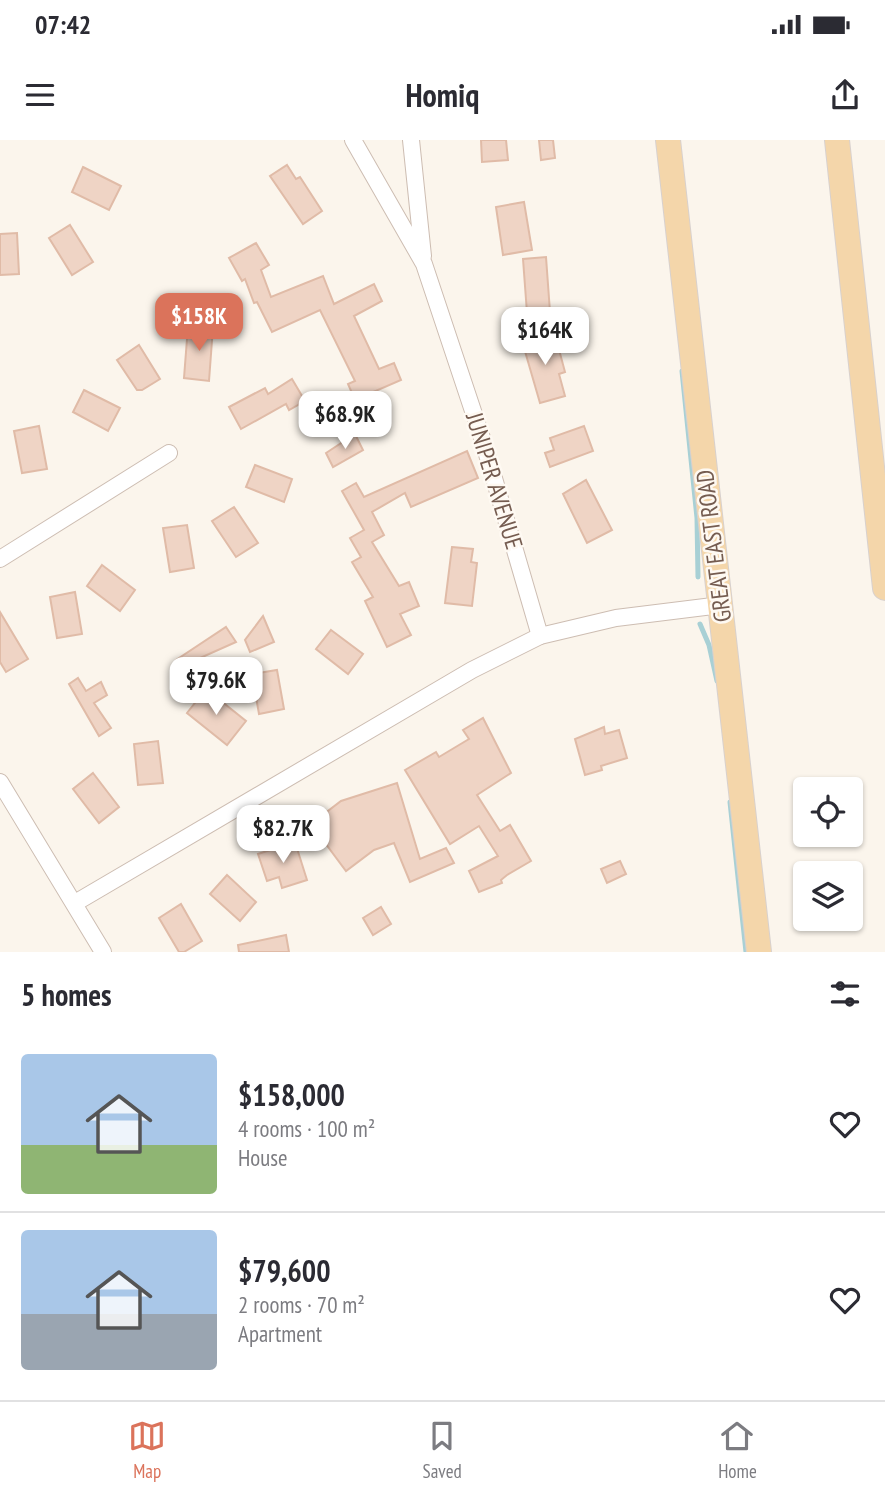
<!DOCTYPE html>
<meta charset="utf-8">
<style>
:root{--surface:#fff;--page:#f2f2f3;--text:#2b2b33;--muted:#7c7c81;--line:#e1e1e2;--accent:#db735b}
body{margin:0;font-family:"PT Sans Narrow",sans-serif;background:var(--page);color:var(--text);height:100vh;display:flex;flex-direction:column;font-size:26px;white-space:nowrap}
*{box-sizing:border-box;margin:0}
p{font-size:23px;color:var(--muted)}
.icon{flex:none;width:38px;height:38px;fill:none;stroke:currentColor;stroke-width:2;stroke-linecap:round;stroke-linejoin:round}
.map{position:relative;height:812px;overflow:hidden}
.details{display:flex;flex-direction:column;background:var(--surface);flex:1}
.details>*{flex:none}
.buttons{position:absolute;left:793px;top:637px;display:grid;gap:14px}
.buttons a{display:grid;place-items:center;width:70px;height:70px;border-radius:7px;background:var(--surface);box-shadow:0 2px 5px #0004;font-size:35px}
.price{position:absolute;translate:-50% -60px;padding:0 16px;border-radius:14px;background:#fff;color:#222;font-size:23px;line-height:46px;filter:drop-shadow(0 2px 4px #0008)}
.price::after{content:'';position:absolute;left:50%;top:42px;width:21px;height:16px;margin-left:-10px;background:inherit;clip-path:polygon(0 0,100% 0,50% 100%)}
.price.current{background:var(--accent);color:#fff}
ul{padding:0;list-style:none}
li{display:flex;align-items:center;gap:21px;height:175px;padding:0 21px}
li+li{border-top:2px solid var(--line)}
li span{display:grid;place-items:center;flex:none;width:196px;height:140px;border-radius:7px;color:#555}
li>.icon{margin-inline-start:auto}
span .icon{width:84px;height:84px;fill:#fffc;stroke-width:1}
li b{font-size:30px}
h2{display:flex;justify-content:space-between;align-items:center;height:84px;padding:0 21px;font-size:30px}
.status{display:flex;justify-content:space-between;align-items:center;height:49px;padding:0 35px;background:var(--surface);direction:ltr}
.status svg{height:19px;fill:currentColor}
header{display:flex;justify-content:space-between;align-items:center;height:91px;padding:0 21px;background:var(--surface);font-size:32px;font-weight:700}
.menu{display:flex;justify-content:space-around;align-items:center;height:98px;border-top:2px solid var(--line);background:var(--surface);font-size:19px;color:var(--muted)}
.menu a{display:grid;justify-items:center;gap:4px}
.menu .current{color:var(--accent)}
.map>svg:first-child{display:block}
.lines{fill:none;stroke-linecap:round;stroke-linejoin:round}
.stream{stroke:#a8d0d5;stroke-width:5}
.building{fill:#efd4c5;stroke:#e0bba7;stroke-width:2}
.street-casing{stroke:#cdbdb2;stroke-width:18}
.primary-casing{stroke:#d8d1ce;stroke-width:26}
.street{stroke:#fff;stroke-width:16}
.primary{stroke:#f4d6aa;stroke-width:24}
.labels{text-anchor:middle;stroke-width:5;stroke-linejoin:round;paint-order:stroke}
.street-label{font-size:24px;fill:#755c50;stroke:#fef9f2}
</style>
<div class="status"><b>07:42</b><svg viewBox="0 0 49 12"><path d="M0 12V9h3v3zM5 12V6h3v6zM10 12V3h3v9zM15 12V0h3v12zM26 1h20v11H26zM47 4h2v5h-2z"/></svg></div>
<header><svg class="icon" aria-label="menu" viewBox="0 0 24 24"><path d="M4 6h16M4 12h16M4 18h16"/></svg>Homiq<svg class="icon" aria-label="share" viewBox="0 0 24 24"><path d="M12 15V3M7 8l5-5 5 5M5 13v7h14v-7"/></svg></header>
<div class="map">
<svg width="885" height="812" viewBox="0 0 885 812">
<rect width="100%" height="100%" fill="#fbf5ec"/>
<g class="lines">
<!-- stream -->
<g class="stream">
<path d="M682,231L697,378L698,437"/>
<path d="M700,484L709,505L717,541"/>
<path d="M730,662L746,812"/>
</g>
</g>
<!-- building -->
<g class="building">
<path d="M481,0H506L508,20L482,22Z"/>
<path d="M539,0H553L555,18L541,20Z"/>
<path d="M287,25L296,39L300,37L322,71L303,84L270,36Z"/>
<path d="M83,27L121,46L109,70L72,52Z"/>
<path d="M524,62L532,110L503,115L496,67Z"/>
<path d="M70,85L93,122L72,135L49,98Z"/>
<path d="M17,93L19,134L0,135V94Z"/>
<path d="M256,103L269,125L261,130L271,157L323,136L334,164L374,144L382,161L354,176L379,229L394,223L401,240L355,260L348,244L355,241L320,170L272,192L257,162L254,163L245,139L242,141L229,118Z"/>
<path d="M546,117L550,172L527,173L523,119Z"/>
<path d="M188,186L213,187L209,241L184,238Z"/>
<path d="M549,193L552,204L557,202L565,232L559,234L565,256L540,263L522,201Z"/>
<path d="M139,205L160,239L142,250H137L117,220Z"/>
<path d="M292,239L305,261L289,270L286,264L241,289L229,267L265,248L268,254Z"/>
<path d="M84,250L120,268L108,291L73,272Z"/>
<path d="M39,286L47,329L22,333L14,291Z"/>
<path d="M584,286L593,311L550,327L545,313L554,310L550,298Z"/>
<path d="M355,294L363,310L333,327L326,313Z"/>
<path d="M467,311L478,338L411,367L405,353L372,372L384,395L372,402L399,446L409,442L419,466L400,474L411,495L387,507L365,461L373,457L352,422L361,417L350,398L364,390L342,351L356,343L364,357Z"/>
<path d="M255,325L292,339L284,362L246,347Z"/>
<path d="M586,340L612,390L587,403L563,354Z"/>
<path d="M234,367L258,403L236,417L212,381Z"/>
<path d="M187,385L194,428L170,432L163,388Z"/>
<path d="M452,407L473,409L471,422L477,423L472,466L445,463Z"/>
<path d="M102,425L135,450L120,471L87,446Z"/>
<path d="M75,452L82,494L57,498L50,457Z"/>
<path d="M0,472L28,519L6,532L0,522Z"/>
<path d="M263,476L274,502L250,512L245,500Z"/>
<path d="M226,487L236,502L180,527L176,520Z"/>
<path d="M331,490L363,514L348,534L316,509Z"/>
<path d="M277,530L284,569L259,574L252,534Z"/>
<path d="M78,538L86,551L101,542L107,555L94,563L111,588L99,596L69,544Z"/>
<path d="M206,549L246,581L227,605L187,573Z"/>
<path d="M483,578L511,633L477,655L500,691L510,685L531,721L507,735L501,740L502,743L479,752L469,731L498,716L479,686L450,704L405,630L436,612L439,617L469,599L463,590Z"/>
<path d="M604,587L605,594L619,590L627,618L601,626L602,630L585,635L575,599Z"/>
<path d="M158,601L163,643L138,645L134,604Z"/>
<path d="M93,633L119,667L99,683L73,649Z"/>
<path d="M397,643L420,719L446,708L454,723L410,742L394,703L374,710L346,731L311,684L341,661Z"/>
<path d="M295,702L307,740L282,748L279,737L267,741L258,714Z"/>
<path d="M620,721L626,734L607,743L601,729Z"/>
<path d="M227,735L256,762L240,781L210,754Z"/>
<path d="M181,764L202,801L184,812H179L159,778Z"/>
<path d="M381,767L391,784L373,795L363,778Z"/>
<path d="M286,795L289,812H239L238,805Z"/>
</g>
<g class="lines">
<!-- street casing -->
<g class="street-casing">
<g id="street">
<path d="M353,0L424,124L484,304L540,496"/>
<path d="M411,0L423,116"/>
<path d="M0,419L169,313"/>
<path d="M0,642L103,812"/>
<path d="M75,763L472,530L540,496L616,478L721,465"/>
</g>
</g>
<!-- primary casing -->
<g class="primary-casing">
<g id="primary">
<path d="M668,0L759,812"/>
<path d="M837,0L885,448"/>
</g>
</g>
<!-- street -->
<use href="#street" class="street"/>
<!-- primary -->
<use href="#primary" class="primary"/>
</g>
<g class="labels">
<!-- street labels -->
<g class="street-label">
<text transform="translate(494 341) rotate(73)" y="8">JUNIPER AVENUE</text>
<text transform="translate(714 406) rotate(-97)" y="8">GREAT EAST ROAD</text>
</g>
</g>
</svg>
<div class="buttons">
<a><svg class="icon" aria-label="locate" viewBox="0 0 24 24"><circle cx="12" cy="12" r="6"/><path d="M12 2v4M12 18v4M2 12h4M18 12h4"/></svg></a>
<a><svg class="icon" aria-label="layers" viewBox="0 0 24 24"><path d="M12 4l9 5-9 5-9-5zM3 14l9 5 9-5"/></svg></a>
</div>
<b class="price current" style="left:199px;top:213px">$158K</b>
<b class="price" style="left:545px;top:227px">$164K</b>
<b class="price" style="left:345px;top:311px">$68.9K</b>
<b class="price" style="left:216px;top:577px">$79.6K</b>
<b class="price" style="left:283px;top:725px">$82.7K</b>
</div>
<section class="details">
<h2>5 homes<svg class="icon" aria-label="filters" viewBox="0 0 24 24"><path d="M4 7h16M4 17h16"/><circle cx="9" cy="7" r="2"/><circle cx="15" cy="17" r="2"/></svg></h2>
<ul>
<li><span style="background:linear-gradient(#a9c7e8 65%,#8fb573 0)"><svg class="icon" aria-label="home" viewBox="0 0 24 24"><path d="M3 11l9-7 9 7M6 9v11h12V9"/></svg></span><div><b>$158,000</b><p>4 rooms · 100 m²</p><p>House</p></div><svg class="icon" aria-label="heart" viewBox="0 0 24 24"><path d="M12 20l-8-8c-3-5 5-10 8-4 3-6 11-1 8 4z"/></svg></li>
<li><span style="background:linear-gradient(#a9c7e8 60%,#9aa5b1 0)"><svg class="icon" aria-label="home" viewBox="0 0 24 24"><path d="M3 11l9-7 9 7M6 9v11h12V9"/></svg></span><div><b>$79,600</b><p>2 rooms · 70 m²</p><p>Apartment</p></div><svg class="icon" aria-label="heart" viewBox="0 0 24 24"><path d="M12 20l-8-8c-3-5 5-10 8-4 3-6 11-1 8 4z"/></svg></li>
</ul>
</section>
<nav class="menu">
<a class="current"><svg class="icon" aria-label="map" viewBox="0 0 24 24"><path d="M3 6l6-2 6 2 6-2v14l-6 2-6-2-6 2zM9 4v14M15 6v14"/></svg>Map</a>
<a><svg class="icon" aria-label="saved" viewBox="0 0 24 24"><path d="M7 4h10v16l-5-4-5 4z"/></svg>Saved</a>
<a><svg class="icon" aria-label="home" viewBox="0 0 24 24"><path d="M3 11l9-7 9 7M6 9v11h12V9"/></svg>Home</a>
</nav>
